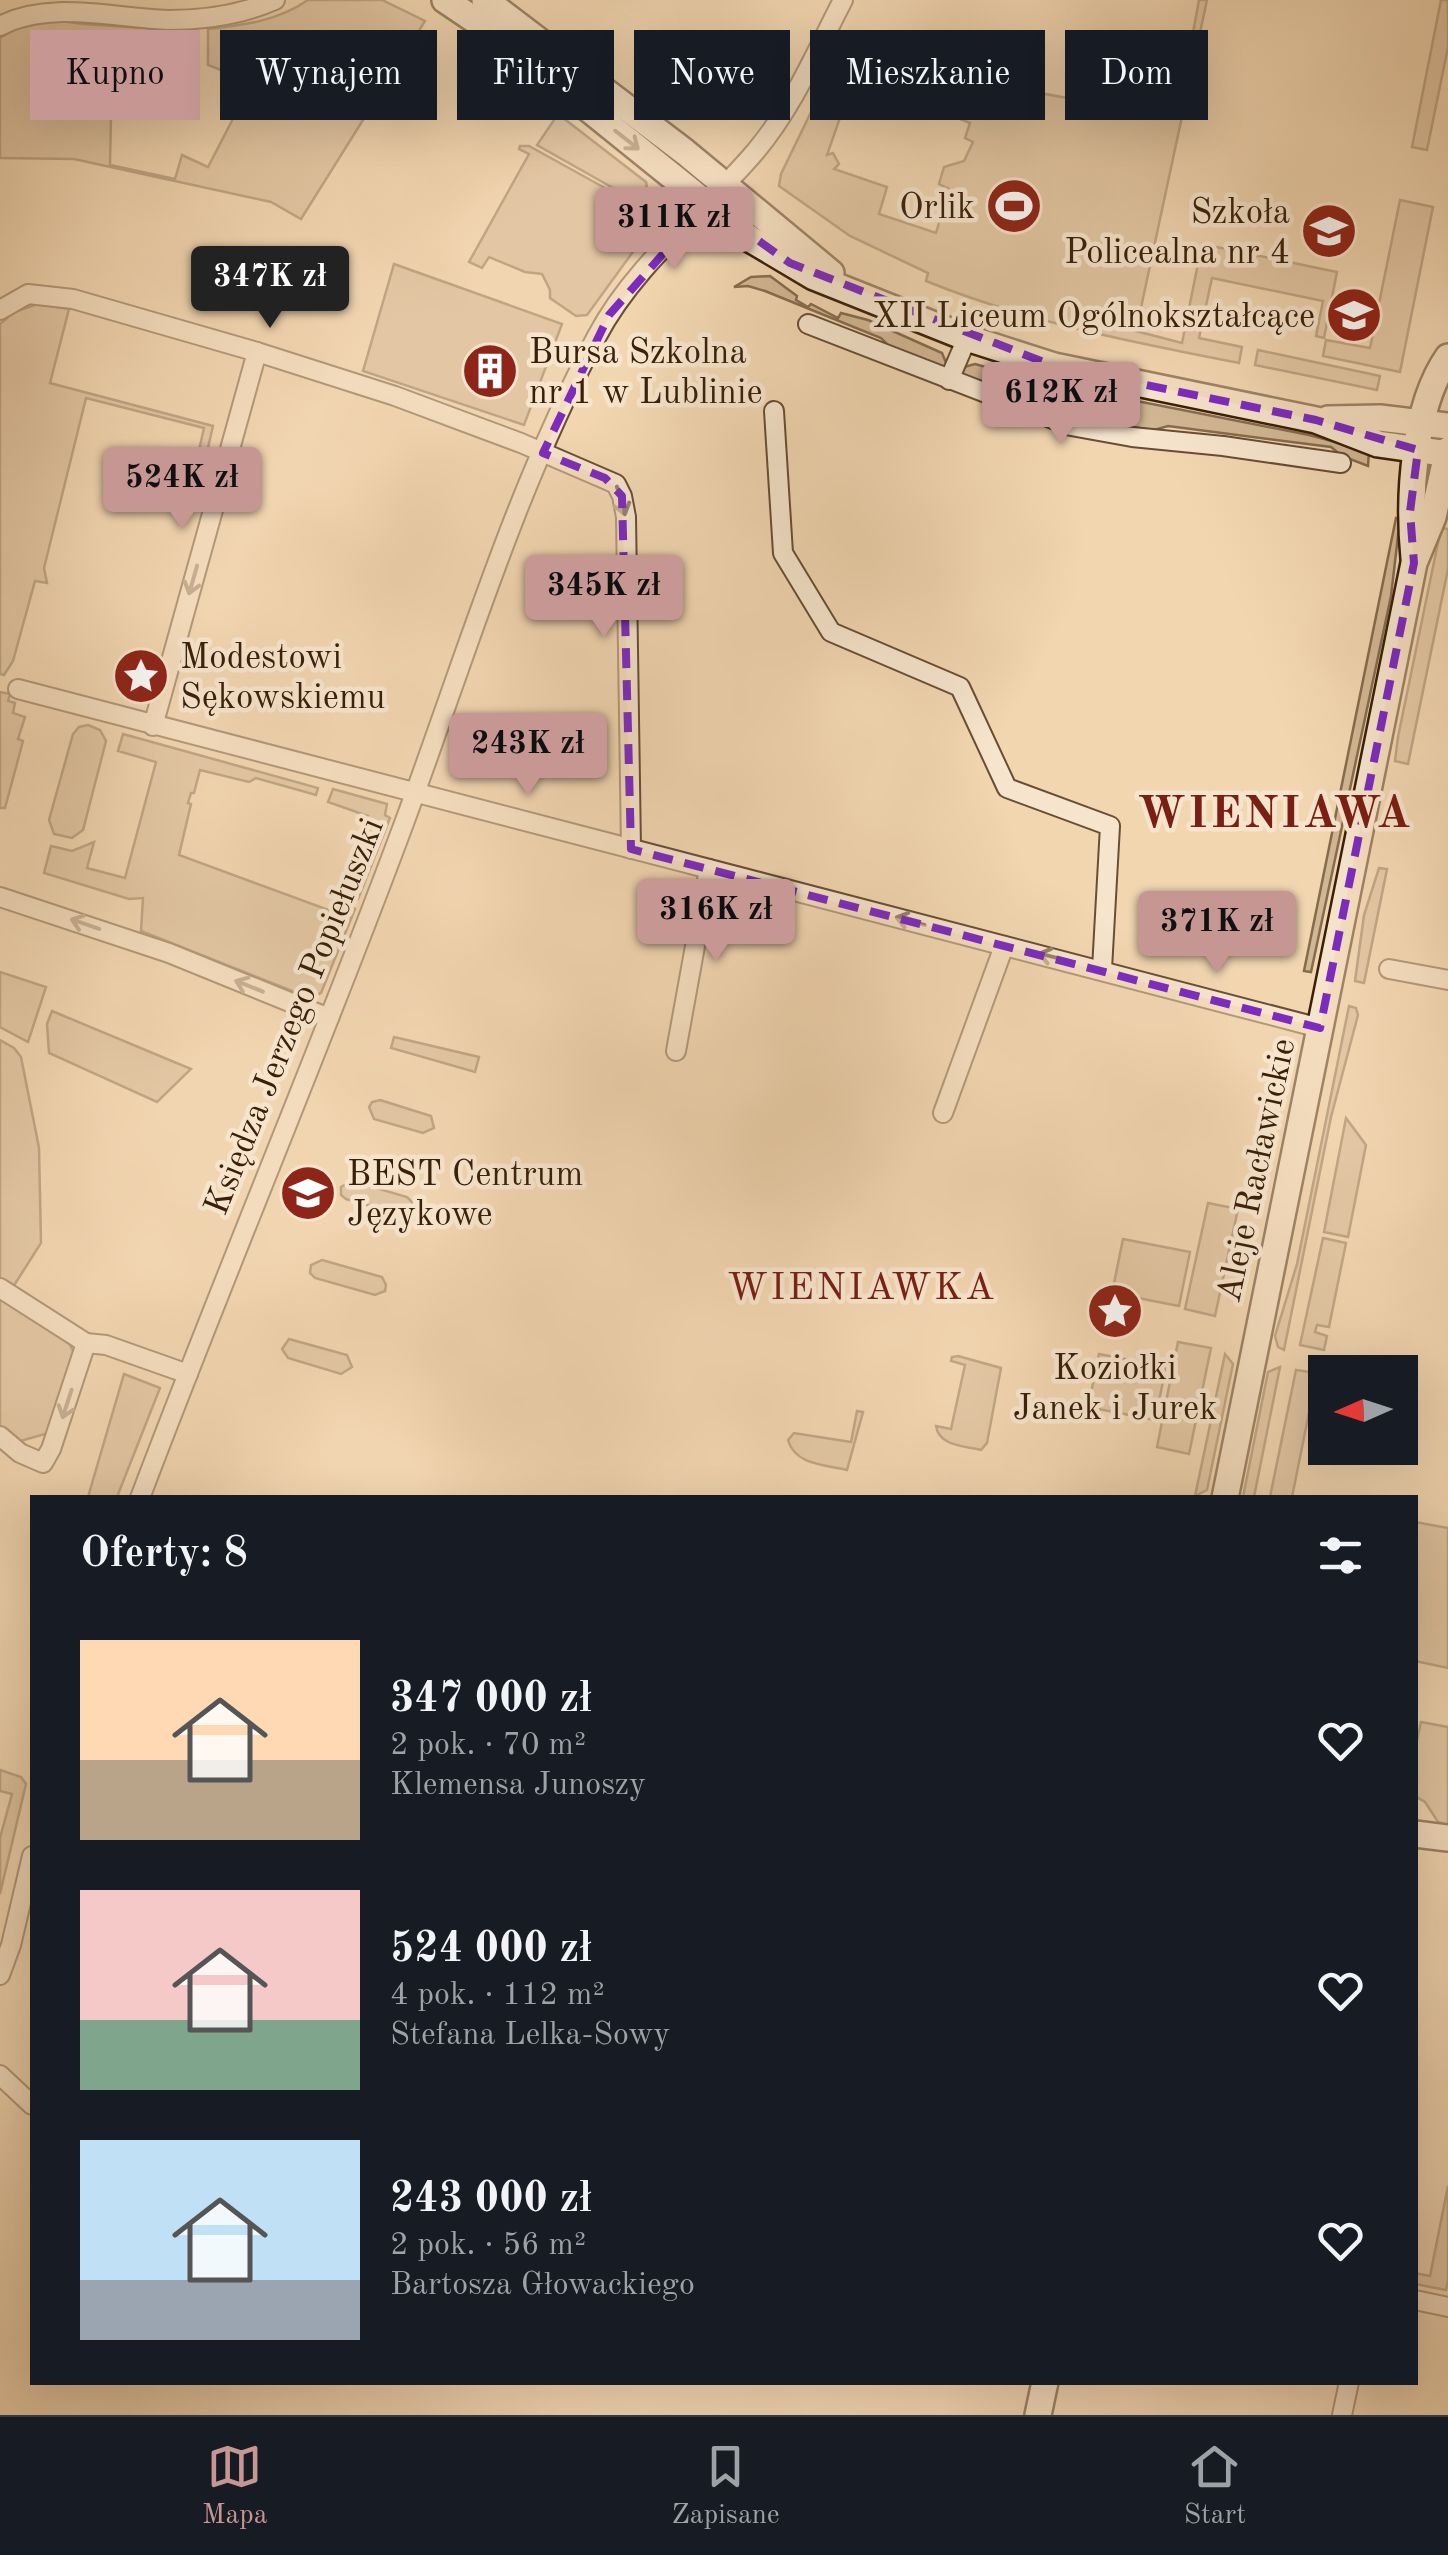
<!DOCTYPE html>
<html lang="pl">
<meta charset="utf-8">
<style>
:root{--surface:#171b24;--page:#242831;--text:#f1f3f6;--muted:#9ea1a6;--line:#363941;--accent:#c59692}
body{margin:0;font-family:"Old Standard TT",serif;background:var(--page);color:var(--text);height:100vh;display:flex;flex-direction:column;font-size:38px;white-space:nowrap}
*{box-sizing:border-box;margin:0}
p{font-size:32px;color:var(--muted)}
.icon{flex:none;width:55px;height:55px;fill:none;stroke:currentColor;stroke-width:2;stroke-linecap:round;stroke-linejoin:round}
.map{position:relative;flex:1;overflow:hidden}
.details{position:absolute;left:30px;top:1495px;width:1388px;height:890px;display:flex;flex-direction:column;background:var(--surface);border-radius:0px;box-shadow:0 10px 40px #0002}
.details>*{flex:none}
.guide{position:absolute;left:30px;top:30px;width:1390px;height:90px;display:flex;gap:20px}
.needle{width:65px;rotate:267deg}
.buttons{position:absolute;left:1308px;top:1355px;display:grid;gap:20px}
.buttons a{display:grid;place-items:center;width:110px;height:110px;border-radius:0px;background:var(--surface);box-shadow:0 10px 40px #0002;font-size:50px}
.price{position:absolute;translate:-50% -85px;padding:0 22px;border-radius:10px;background:var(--accent);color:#111;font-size:32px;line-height:65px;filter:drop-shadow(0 2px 5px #0008)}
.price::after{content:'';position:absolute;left:50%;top:60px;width:30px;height:22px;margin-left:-15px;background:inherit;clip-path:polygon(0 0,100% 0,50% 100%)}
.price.active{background:#222;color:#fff}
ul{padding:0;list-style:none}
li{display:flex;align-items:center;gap:30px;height:250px;padding:0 50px}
li span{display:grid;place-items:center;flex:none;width:280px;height:200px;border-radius:0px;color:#555}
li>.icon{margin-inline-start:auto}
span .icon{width:120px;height:120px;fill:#fffc;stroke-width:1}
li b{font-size:42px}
h2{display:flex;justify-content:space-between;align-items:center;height:120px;padding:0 50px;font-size:42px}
.pill{padding:0 35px;border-radius:0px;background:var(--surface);box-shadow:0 10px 40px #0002;font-size:35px;line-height:90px}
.pill.active{background:var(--accent);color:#111}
.tab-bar{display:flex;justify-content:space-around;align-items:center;height:140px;border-top:2px solid var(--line);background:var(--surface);font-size:28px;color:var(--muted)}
.tab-bar a{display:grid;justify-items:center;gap:5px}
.tab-bar .active{color:var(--accent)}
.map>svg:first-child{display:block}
.green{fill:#d2b794;stroke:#866c4f;stroke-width:2.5}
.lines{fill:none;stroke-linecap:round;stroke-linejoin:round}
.street-casing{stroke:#684e34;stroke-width:22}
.secondary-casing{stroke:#3a200a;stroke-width:30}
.street{stroke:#f6e4cc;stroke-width:18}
.secondary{stroke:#f6e4cc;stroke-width:25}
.oneway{stroke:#98826b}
.marked{fill:none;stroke:#7b2cbf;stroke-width:8;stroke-dasharray:20 12;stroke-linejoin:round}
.labels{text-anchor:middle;stroke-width:9;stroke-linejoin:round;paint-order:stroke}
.poi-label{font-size:35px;fill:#3a200a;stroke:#f6e4cc;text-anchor:end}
.street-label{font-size:35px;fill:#3a200a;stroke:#f6e4cc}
.neighbourhood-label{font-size:38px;letter-spacing:2.5px;fill:#7a1f14;stroke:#f6e4cc}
.district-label{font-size:45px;font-weight:bold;letter-spacing:2.5px;fill:#7a1f14;stroke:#f6e4cc}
</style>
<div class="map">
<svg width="1448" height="2415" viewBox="0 0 1448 2415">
<rect width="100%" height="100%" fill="#f1d6b0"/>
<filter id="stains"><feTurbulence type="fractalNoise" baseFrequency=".002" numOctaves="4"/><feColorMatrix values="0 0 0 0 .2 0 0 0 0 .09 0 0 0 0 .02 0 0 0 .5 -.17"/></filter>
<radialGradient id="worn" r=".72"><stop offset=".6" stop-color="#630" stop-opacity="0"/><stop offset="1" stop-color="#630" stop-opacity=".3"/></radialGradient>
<!-- green -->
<g class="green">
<path d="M308,0H382L425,21L301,219L271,202L74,159L0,158V38L36,17L82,24L181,30C181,59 178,103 144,115C134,118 121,115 111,116L110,165L175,179L182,155L208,167L269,49L241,35L223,71L208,65V29C244,25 278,21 308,0Z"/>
<path d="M1199,0H1207L1136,331L1182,343L1202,244L1337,272L1324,338L1316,336L1323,301L1212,278L1199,338L1242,347L1239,363C1132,342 1027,322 926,281L928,273L850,236L779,186L781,174L846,40L869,56L860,85L833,77L823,109L841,115L827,155L833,153L839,164L834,169L887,187L879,214L936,233L949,189L939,184L944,167L964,161L973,142L965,138L970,123L955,117L969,80L1182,119L1193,64L1092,46L1094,35L1168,49L1171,34L1192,38Z"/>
<path d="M1441,0H1448V47L1427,150L1412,147Z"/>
<path d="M558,114L646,182L647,188L631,198L537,145Z"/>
<path d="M520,146H529L634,204L646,205L643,238L587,315L576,316L550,298V290L542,274L525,272L489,257L482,268L469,262L529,154L519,149Z"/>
<path d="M1400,200L1433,207L1400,372L1323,356L1326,340L1370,348Z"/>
<path d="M394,264L562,324L524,425L363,371Z"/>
<path d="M770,276L797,296L796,300L808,307L811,304L838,318L841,313L868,320L942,353L947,365L942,368L892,349L881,338L765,291L748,286L734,287L751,277Z"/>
<path d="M38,304L69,309L50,383L213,426L207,452L199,450L204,428L86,398L44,568L47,583L35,581L13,661L4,675L0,674V324L14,312Z"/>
<path d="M1258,350L1380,376L1377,390L1255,365Z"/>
<path d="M975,364L1036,381L1309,435L1369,451L1368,466L1342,456L1331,447L1168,426L1154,430L1098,423L1084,414L1001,385L986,386L962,375L964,367Z"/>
<path d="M1396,518L1400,519L1391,596L1311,972L1304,971Z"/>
<path d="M1441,528L1448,529V569L1408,764L1395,761L1398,737Z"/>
<path d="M0,692L10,694L8,701L15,703L13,713L25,717L18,739L23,741L5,808H0Z"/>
<path d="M88,725L100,730L106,741L83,830L72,838L54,834L49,820L73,734L79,727Z"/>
<path d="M123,734L318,788L316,795L256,778L249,782L200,770L194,793H191L188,803L191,804L179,855L331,911L368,816L328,802L333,789L387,804L385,815L390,818L358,899L347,897L345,903L355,909L321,993L312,997L305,996L141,931L143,898L129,899L44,873L51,846L72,851L94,842L87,868L125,878L156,762L118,751Z"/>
<path d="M1379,868L1387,869L1364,983L1355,981L1364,915Z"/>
<path d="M0,972L46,987L28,1042L0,1027Z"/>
<path d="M1349,1006L1356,1008L1358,1015L1331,1117L1284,1350L1278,1347L1275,1336L1297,1264Z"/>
<path d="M52,1011L191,1069L157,1102L49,1053L47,1024Z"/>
<path d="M394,1037L479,1057L475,1072L391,1048Z"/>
<path d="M0,1040L14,1048L21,1057L39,1148L41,1243L13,1287L0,1280Z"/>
<path d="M380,1100L431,1116L434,1128L423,1133L374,1119L369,1107L372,1102Z"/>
<path d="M1346,1118L1366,1145L1348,1237L1324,1232Z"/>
<path d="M352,1181L407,1197L412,1202L411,1210L402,1215L346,1199L341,1195V1187Z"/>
<path d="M1208,1203L1238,1209L1215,1316L1185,1309Z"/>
<path d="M1323,1238L1346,1243L1329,1327L1317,1325L1315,1332L1327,1336L1324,1350L1300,1345Z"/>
<path d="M1123,1239L1190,1252L1179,1306L1112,1293Z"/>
<path d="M322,1260L382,1277L386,1285L385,1291L375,1295L315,1278L310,1273L311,1265Z"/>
<path d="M0,1294L67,1339L73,1351L52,1432L17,1442L0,1430Z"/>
<path d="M289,1339L347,1355L352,1367L341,1374L288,1358L282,1349Z"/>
<path d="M1178,1342L1211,1348L1189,1454L1157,1447Z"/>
<path d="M1099,1354L1166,1367L1155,1420L1088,1407Z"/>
<path d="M1225,1354L1233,1364L1207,1490L1195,1496Z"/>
<path d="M958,1356L1001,1368L987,1443L981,1450C964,1446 939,1446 936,1426L951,1429L965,1365L951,1361L952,1357Z"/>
<path d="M1280,1367L1254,1497H1243L1268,1372Z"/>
<path d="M1296,1370L1317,1373L1292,1497H1270Z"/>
<path d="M124,1374L160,1388L117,1497H88Z"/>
<path d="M857,1411L863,1412L847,1470C825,1465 795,1465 788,1440L794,1433L851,1442Z"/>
<path d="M1415,1522L1448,1528V1668L1415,1661Z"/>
<path d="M1421,1722L1448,1727V1825L1438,1822L1425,1802L1415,1796V1749Z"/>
<path d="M0,1770L21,1777L26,1784L0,1894V1838L12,1794L0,1791Z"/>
<path d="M1448,2186V2280L1446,2290L1415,2284V2273L1430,2276Z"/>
</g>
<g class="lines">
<!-- street casing -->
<g class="street-casing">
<g id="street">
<path d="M0,26C49,0 112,18 168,20C205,20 241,15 275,0"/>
<path d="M0,310L28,294L73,299L257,352L395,396L521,443L616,484L622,496L626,517L631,849"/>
<path d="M808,324L1071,426L1132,437L1223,446L1341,463"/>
<path d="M949,380L967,338"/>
<path d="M774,411L783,553L831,632L960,687L1007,788L1110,826L1102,969"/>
<path d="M18,689L1320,1028"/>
<path d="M153,726L257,352"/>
<path d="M0,897L169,953L329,1018"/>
<path d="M1389,969L1448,980"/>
<path d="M676,1051L709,869"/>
<path d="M943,1113L1004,946"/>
<path d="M0,1288L86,1343L106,1345L188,1374"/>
<path d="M0,1436L20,1453L43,1463L51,1449L86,1343"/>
<path d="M140,1498C225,1273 319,1052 403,826C464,662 514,491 597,336C635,264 703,213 755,152C793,107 816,52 843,0"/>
<path d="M0,1975L11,1945L32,1856"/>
<path d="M0,2075L32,2105"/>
<path d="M1415,2300L1448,2307"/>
<path d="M1342,2415L1349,2382"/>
</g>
</g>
<!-- secondary casing -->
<g class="secondary-casing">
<g id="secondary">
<path d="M445,0L497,35L750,239L814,277L967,338L1054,366L1316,420L1378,444L1448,454"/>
<path d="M485,0L685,152L831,273"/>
<path d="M1328,419L1380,418L1448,426"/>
<path d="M1414,558C1408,498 1413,407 1448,357"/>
<path d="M1225,1498L1414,563L1433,517L1448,450"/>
<path d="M1415,1834L1448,1838"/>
<path d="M1038,2415L1045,2382"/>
</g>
</g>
<!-- street -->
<use href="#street" class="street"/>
<!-- secondary -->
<use href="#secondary" class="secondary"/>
</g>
<!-- one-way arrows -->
<defs><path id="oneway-shaft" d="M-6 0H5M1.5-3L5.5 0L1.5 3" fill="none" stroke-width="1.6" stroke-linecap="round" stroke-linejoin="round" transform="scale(2.5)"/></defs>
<g class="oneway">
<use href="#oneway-shaft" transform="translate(627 140) rotate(38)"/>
<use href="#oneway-shaft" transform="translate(621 501) rotate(74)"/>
<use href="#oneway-shaft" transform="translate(193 580) rotate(106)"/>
<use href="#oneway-shaft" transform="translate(910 921) rotate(-165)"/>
<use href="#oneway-shaft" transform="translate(85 924) rotate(-161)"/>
<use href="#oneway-shaft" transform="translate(1053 957) rotate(-166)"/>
<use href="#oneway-shaft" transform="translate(249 986) rotate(-158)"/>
<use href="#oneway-shaft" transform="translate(67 1404) rotate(108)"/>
</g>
<!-- marked area -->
<path d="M0 0H1448V2415H0ZM707,204L790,263L1054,366L1316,420L1418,450L1410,512L1414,563L1320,1028L631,849L622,496L605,478L543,453L609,315Z" fill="#f1d6b0" fill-opacity=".55" fill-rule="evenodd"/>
<path class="marked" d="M707,204L790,263L1054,366L1316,420L1418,450L1410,512L1414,563L1320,1028L631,849L622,496L605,478L543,453L609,315Z"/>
<!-- icons -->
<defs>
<g id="stadium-disc" transform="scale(2.875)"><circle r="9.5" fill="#8f2418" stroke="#f6e4cc"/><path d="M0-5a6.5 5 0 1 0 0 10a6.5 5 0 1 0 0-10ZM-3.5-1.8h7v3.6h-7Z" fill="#fff"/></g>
<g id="university-disc" transform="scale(2.875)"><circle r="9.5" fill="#8f2418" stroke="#f6e4cc"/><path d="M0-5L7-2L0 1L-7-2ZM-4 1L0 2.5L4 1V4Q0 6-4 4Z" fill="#fff"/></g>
<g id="school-disc" transform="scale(2.875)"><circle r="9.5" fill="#8f2418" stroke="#f6e4cc"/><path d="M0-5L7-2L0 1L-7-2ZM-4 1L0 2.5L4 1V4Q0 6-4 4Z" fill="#fff"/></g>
<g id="building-disc" transform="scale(2.875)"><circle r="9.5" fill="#8f2418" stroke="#f6e4cc"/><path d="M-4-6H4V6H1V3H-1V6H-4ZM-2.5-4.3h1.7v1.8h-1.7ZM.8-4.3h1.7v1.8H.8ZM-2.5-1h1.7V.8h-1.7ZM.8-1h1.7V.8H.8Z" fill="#fff"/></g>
<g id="sight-disc" transform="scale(2.875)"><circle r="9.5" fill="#8f2418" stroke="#f6e4cc"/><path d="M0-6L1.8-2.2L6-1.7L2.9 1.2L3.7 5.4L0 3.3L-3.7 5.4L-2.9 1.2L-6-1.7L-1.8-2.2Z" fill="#fff"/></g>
</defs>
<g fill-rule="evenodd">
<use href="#stadium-disc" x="1014" y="206"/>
<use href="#university-disc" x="1329" y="231"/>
<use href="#school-disc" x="1354" y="315"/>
<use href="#building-disc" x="490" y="371"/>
<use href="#sight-disc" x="141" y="676"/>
<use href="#school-disc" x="308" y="1193"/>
<use href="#sight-disc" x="1115" y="1311"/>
</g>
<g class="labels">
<!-- poi labels -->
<g class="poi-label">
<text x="975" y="218">Orlik</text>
<text x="1290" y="223">Szkoła<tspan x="1290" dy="40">Policealna nr 4</tspan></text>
<text x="1315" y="327">XII Liceum Ogólnokształcące</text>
<text x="529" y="363" text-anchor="start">Bursa Szkolna<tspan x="529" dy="40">nr 1 w Lublinie</tspan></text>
<text x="180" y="668" text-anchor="start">Modestowi<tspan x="180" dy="40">Sękowskiemu</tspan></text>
<text x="347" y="1185" text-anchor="start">BEST Centrum<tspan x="347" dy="40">Językowe</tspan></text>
<text x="1115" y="1379" text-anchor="middle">Koziołki<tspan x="1115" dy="40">Janek i Jurek</tspan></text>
</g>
<!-- street labels -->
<g class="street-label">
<text transform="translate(293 1016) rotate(-68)" y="12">Księdza Jerzego Popiełuszki</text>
<text transform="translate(1255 1170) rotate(-78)" y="12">Aleje Racławickie</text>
</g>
<!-- neighbourhood labels -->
<g class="neighbourhood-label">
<text x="862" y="1299">WIENIAWKA</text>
</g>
<!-- district labels -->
<g class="district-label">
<text x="1275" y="827">WIENIAWA</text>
</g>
</g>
<rect width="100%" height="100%" filter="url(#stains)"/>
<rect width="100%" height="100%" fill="url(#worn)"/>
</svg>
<div class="buttons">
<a><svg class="needle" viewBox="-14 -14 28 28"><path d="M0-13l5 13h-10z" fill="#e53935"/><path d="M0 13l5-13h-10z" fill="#9ea1a6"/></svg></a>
</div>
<b class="price" style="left:674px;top:272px">311K zł</b>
<b class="price active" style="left:270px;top:331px">347K zł</b>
<b class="price" style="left:1061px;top:447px">612K zł</b>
<b class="price" style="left:182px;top:532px">524K zł</b>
<b class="price" style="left:604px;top:640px">345K zł</b>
<b class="price" style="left:528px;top:798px">243K zł</b>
<b class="price" style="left:716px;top:964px">316K zł</b>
<b class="price" style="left:1217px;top:976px">371K zł</b>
<div class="guide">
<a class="pill active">Kupno</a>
<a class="pill">Wynajem</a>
<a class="pill">Filtry</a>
<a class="pill">Nowe</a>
<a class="pill">Mieszkanie</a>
<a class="pill">Dom</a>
</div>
<section class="details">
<h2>Oferty: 8<svg class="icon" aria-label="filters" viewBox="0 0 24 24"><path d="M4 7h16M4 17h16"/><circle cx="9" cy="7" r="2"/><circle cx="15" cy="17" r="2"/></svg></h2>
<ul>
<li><span style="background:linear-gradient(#ffd9b3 60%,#b9a48a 0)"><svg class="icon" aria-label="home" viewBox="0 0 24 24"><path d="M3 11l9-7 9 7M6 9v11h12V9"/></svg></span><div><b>347 000 zł</b><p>2 pok. · 70 m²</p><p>Klemensa Junoszy</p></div><svg class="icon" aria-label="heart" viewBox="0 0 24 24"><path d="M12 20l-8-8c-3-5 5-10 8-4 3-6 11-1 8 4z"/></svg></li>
<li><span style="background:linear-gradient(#f6c9c9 65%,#7fa58c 0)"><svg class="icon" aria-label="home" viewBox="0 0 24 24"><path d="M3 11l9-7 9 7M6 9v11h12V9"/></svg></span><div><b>524 000 zł</b><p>4 pok. · 112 m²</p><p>Stefana Lelka-Sowy</p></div><svg class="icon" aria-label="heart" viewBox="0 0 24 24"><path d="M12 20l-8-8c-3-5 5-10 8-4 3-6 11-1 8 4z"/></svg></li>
<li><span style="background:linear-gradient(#bfe0f5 70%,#9aa5b1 0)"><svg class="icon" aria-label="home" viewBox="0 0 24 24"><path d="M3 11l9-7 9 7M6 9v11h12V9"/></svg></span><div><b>243 000 zł</b><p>2 pok. · 56 m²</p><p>Bartosza Głowackiego</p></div><svg class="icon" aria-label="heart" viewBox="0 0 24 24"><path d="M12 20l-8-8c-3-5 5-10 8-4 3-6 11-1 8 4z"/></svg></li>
</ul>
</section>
</div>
<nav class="tab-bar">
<a class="active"><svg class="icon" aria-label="map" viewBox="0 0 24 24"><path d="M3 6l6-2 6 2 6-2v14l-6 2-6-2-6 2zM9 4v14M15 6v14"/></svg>Mapa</a>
<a><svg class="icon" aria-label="saved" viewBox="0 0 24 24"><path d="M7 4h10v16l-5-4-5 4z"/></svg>Zapisane</a>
<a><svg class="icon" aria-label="home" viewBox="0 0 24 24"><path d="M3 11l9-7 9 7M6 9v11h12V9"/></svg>Start</a>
</nav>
